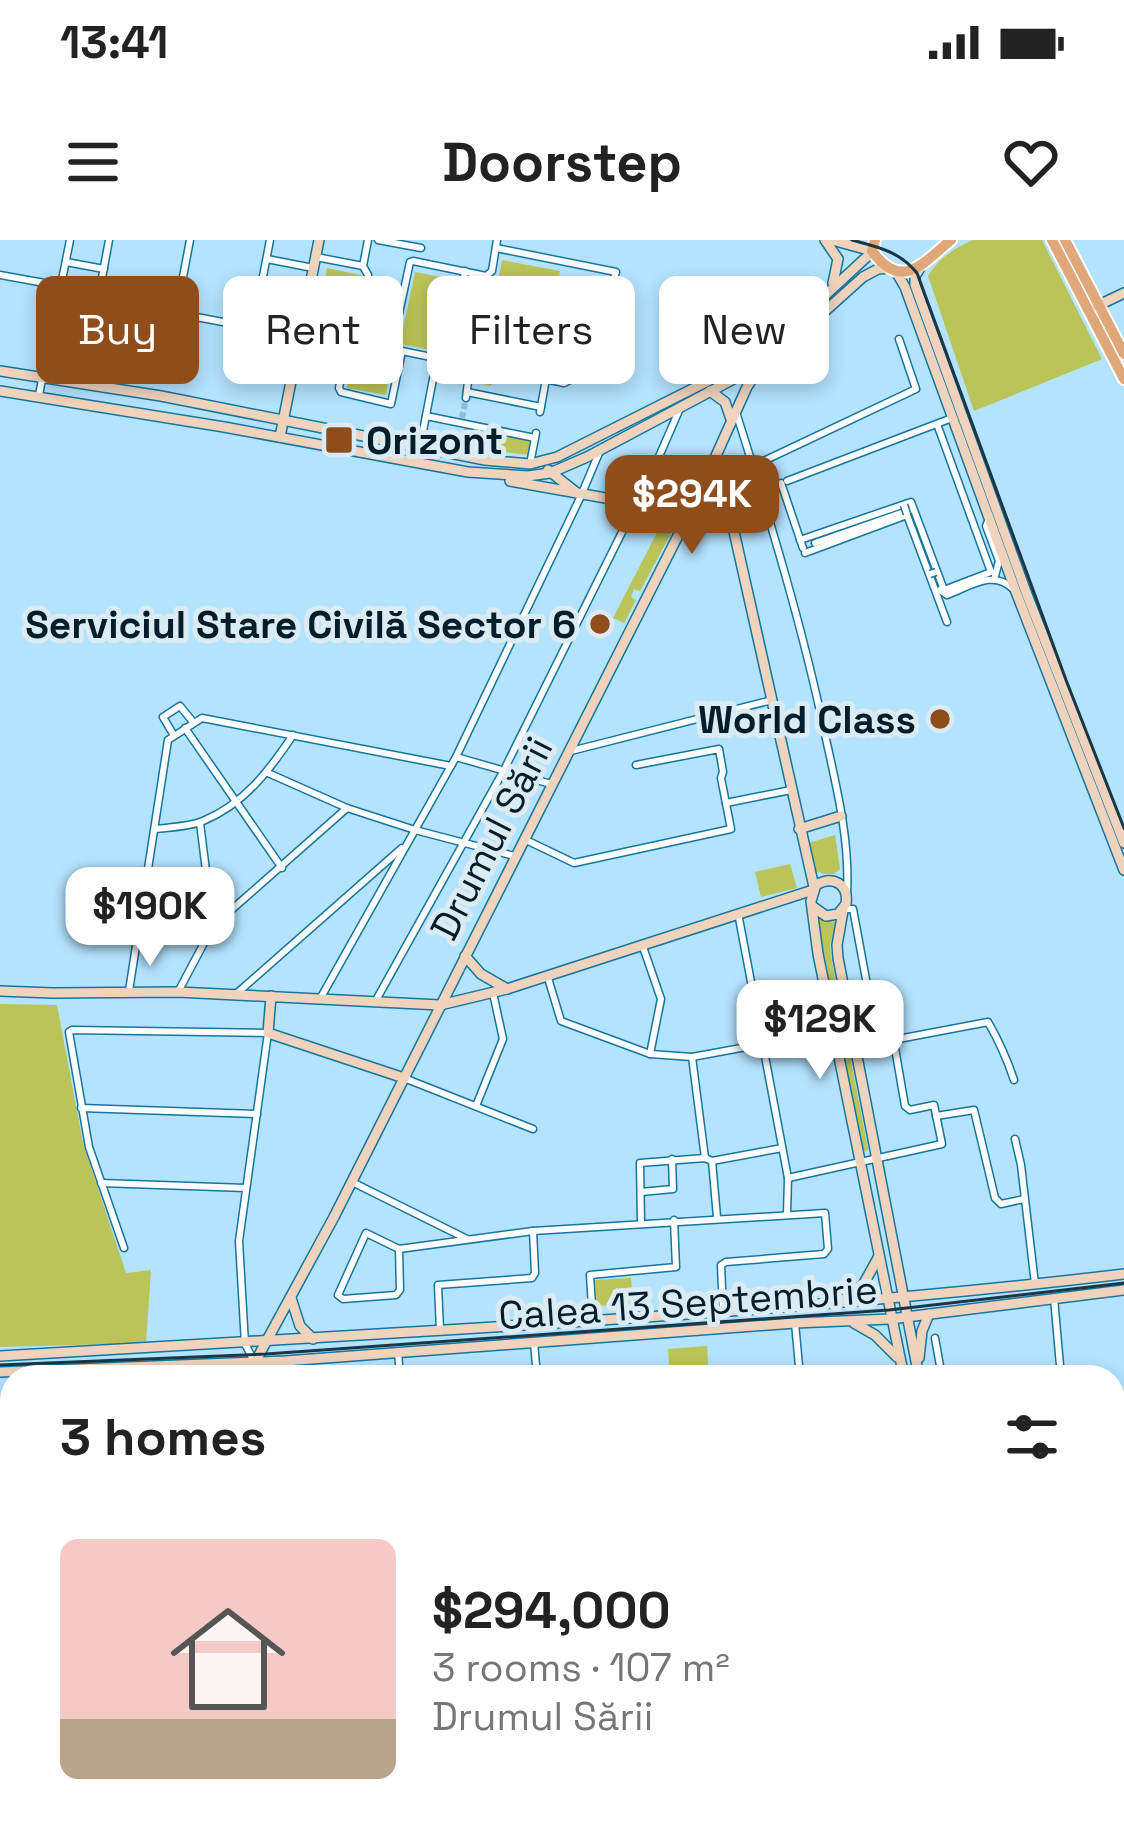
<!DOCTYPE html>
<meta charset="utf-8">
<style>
:root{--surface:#fff;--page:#f2f2f2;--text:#222;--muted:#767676;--accent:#8f4d1b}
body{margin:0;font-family:"Space Grotesk",sans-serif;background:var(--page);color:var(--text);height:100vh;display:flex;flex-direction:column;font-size:45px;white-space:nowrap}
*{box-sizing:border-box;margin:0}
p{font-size:39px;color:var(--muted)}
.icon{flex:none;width:66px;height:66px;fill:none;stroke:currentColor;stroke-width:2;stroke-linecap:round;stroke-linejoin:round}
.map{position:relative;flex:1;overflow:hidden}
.details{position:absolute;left:0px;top:1125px;width:1125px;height:471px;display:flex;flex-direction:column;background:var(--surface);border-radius:36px 36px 0 0;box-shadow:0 6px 18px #0003}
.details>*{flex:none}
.top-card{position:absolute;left:36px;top:36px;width:1053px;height:108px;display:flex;gap:24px}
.price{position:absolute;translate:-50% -102px;padding:0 27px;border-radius:24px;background:#fff;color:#222;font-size:39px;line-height:78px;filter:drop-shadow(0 3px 6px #0008)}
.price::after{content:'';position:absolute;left:50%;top:72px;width:36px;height:27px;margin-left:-18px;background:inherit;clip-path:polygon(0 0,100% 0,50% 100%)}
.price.selected{background:var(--accent);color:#fff}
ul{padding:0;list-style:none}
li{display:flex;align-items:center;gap:36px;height:300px;padding:0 60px}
li span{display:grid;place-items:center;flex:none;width:336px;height:240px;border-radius:18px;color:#555}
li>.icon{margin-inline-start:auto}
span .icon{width:144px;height:144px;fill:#fffc;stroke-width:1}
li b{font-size:51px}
h2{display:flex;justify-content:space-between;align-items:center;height:144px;padding:0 60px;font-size:51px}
.pill{padding:0 42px;border-radius:18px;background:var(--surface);box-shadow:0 6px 18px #0003;font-size:42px;line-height:108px}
.pill.selected{background:var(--accent);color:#fff}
.status{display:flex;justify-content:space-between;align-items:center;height:84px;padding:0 60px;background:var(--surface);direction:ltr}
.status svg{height:33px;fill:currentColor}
header{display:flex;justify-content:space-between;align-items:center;height:156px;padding:0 60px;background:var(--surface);font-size:54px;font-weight:700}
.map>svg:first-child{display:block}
.green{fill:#bac458}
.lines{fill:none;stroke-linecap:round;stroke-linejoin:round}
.street-tunnel{stroke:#90bbd4;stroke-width:6;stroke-dasharray:6 3;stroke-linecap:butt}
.street-casing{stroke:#16759e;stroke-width:9}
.secondary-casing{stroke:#16759e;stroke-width:12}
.primary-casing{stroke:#fff;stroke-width:14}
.street{stroke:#fff;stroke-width:6}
.secondary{stroke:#efd3bd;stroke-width:9}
.primary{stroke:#e0a77a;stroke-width:10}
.tram{stroke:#1a3746;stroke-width:3}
.street-bridge-casing{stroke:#16759e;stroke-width:9;stroke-linecap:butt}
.street-bridge{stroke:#fff;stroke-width:6}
.poi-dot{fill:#8f4d1b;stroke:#dbebf4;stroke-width:4.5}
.labels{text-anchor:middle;stroke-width:10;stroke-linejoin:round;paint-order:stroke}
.poi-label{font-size:39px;font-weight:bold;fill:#031d2a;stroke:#dbebf4;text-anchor:end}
.street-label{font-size:39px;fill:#031d2a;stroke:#dbebf4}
</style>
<div class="status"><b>13:41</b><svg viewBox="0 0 49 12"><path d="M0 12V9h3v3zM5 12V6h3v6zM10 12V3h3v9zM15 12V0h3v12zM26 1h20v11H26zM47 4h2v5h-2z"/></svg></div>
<header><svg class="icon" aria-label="menu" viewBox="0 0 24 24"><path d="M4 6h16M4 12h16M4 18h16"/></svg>Doorstep<svg class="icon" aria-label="heart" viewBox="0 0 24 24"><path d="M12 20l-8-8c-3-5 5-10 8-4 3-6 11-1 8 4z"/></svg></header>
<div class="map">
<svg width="1124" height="1594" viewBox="0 0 1124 1594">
<rect width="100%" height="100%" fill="#b3e3fe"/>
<!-- green -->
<g class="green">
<path d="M973,0H1042L1102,119L974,171L928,36C940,17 953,9 973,0Z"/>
<path d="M502,20L560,31L558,44L581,49L578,68L555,64L542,128L531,127L537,111L512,100L491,146L477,143L495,52L480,50L468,108L471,110L464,116L454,111L469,37L498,42Z"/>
<path d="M327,28L361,35L353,77L319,71Z"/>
<path d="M415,32L461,41L446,113L400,104Z"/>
<path d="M101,72L129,77L124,109L95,104Z"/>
<path d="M351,124L390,131L386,155L347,148Z"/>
<path d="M464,186L533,199L530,215L460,207Z"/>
<path d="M662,283L674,288L640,351L634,349L631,357L636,360L624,383L613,378Z"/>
<path d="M835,595L840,629L834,634H824L814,630L809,603Z"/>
<path d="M790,624L797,648L761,657L755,632Z"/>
<path d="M819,678L836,682L830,705L831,717L868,909L866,912L862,909L817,681Z"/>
<path d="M0,764L57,765L83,903L126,1033L151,1030L146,1103L0,1107Z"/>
<path d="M631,1038L633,1064L597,1066L595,1040Z"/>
<path d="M707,1106L709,1137H670L668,1109Z"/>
</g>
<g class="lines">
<!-- street-tunnel -->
<path class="street-tunnel" d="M462,178L466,158"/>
<!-- street casing -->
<g class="street-casing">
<g id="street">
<path d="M109,0L99,54L102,59L249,87L254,83L270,0"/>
<path d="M368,0L363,26L368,35L360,77L351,86L339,148L341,152L391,164L402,111"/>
<path d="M378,0L421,8"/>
<path d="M496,8L616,32L600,79L581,91L570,140L564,143L528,135"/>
<path d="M316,17L363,26"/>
<path d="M267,19L313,28"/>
<path d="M66,22L104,29"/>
<path d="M0,35L61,46"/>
<path d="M259,58L306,67"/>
<path d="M176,74L190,0"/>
<path d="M304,77L351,86"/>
<path d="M346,115L399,126"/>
<path d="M448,120L465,31"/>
<path d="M467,152L541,167"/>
<path d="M39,155L70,0"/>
<path d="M466,158L470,125L397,110L393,101L410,22L413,21L486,36L492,31L497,0"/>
<path d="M540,172L546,139"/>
<path d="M736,172C770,280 803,388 826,499C837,549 850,602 847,653"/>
<path d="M426,176L535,198"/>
<path d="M420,207L437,118"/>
<path d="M530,224L536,193"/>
<path d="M753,226L916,149L899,99"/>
<path d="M787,241L952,178"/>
<path d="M781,243L803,308"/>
<path d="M644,251L681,166"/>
<path d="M621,261L627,250L644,251L660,256V269"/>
<path d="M988,281L986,286L999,321L995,336"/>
<path d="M800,300L911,262L944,350L991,332L937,184"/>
<path d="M815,303L910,270"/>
<path d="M805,313L907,275L947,382"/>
<path d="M940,350L947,355C971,346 993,329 1013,349"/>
<path d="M185,488L282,628"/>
<path d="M173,494L163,477L180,466L193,482"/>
<path d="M571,511L772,460"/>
<path d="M456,517L551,544"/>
<path d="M268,533L347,568L415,590L514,616"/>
<path d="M726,563L791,550"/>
<path d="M200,583L213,686"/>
<path d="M155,589C170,587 189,587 203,581C244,564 269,531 293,495"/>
<path d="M526,600L574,623L731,589L721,538L723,532L719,509L636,525"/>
<path d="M844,669H853L868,750"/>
<path d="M738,673L788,938L787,974"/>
<path d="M642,704L661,759L650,814"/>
<path d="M548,738L561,781L650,814L692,817L833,791"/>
<path d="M129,751L168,500L202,478L451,526"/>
<path d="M178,752L213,686L347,568"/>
<path d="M236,754L402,608"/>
<path d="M320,759L456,517L580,258L599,213"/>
<path d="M375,762L504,530L636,264"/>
<path d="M893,800L988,782C999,801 1007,819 1014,840"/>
<path d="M692,817L705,918"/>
<path d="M404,838L533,889"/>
<path d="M476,866L503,799L493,753"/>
<path d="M81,868L257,874"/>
<path d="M936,876L974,870L995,958L1001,964L1024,959"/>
<path d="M1015,899L1021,925L1035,1044"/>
<path d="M712,921L782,908"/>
<path d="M712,921L717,977"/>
<path d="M788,938L942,904L934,865L910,870L905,866L886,756L876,748L845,754"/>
<path d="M352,942L467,999"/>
<path d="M101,943L246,948"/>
<path d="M641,952L673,949L672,919"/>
<path d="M641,982L640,923L705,918L712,921"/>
<path d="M124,1008L89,907L69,792L72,790L268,793L239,1001L245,1104L254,1121"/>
<path d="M399,1009L400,1050L396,1055L343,1059L338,1055L366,993L399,1009L533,991L825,973L828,1009L824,1014L726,1022L721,1025L723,1072"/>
<path d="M1054,1058L1061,1137"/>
<path d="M593,1081L590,1035L676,1027L674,980"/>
<path d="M795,1083L800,1137"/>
<path d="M440,1090L438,1045L532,1038L535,1033L533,991"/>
<path d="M935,1098L942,1137"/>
<path d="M534,1102L537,1137"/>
<path d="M398,1112L400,1137"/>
<path d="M0,1188H12"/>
<path d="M1113,1237L1124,1235"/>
<path d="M0,1243L12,1241"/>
<path d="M0,1282L12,1295"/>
<path d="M1113,1333L1124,1331"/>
<path d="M1113,1430L1124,1428"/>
<path d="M0,1442L12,1431"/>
<path d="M0,1491L12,1481"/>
<path d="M0,1529L12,1538"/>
<path d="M69,1584L82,1594"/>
<path d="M180,1584L187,1594"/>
<path d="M228,1584L235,1594"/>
<path d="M511,1584L522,1592L652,1584"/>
<path d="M715,1584V1594"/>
<path d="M822,1584V1594"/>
<path d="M887,1584L888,1594"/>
<path d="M928,1584L929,1594"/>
<path d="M956,1584L958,1594"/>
</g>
</g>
<!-- secondary casing -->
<g class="secondary-casing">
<g id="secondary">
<path d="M825,0L838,19L833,43"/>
<path d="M832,0L872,11"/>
<path d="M920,28L915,36V45L1026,352L1124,603"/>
<path d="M895,30L905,47L1016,352L1124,630"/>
<path d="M1097,66L1124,53"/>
<path d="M0,131L161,156L485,220L530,224L557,217L734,128L777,100L872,12"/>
<path d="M0,151L224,187L468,232L528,236L550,233L587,217L773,118L863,37L878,29L890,28"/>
<path d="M710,151L725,162L731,179"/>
<path d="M280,197L319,0"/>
<path d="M717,216L814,647"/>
<path d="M548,230L577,253"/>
<path d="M510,241L650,266L687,277"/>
<path d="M799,589L841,576"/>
<path d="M812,666L826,676L838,674L846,664C849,644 833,635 816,645L811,661L818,714L904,1137"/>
<path d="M843,671L837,705L838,718L919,1137"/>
<path d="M465,716L481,734L507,749"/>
<path d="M0,751L53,753L178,752L440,765L507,749L813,650"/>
<path d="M271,756L268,793L404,838"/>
<path d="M291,1058L300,1086L313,1099"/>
<path d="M844,1059L863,1045L878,1018"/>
<path d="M854,1083L875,1095L897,1117"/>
<path d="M0,1116C148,1108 296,1099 445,1090C672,1076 898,1061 1124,1034"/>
<path d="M919,1118L922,1091L929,1074"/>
<path d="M0,1132L285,1121L795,1083L890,1079L1124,1050"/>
<path d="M224,1137L249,1124"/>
<path d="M247,1137L334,977L696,260L747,147L777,100"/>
<path d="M0,1377L12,1363"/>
<path d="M569,1584V1594"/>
<path d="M1009,1584L1012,1594"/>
<path d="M336,1594L344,1584"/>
</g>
</g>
<!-- primary casing -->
<g class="primary-casing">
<g id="primary">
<path d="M875,0L872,11C902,52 923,23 951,0"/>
<path d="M1052,0L1124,139"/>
<path d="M1065,0L1124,114"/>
</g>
</g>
<!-- street -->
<use href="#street" class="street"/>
<!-- secondary -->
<use href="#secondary" class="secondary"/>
<!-- primary -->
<use href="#primary" class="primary"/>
<!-- tram -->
<g class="tram">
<path d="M852,0C878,7 899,11 917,33L1066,440L1124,588"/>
<path d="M0,1125L266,1114L889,1070L1124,1043"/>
</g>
<!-- street-bridge casing -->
<g class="street-bridge-casing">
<g id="street-bridge">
<path d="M904,265L907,274"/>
<path d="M930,334L936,332"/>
</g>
</g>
<!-- street-bridge -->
<use href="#street-bridge" class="street-bridge"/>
</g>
<!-- markers -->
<g class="poi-dot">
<rect x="324" y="185" width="30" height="30" rx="6"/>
<circle cx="600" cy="384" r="12"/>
<circle cx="940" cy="479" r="12"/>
</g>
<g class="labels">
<!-- poi labels -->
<g class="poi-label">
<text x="366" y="214" text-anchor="start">Orizont</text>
<text x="576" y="398">Serviciul Stare Civilă Sector 6</text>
<text x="916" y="493">World Class</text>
</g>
<!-- street labels -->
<g class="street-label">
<text transform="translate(491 598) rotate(-63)" y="14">Drumul Sării</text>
<text transform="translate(688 1062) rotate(-4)" y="14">Calea 13 Septembrie</text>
</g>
</g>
</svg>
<b class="price selected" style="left:692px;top:317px">$294K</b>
<b class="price" style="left:150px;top:729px">$190K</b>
<b class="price" style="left:820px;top:842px">$129K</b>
<div class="top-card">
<a class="pill selected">Buy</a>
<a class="pill">Rent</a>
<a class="pill">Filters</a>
<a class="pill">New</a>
</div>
<section class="details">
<h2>3 homes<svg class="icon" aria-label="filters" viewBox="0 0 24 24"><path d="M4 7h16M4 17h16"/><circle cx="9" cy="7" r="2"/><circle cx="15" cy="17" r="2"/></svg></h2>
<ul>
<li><span style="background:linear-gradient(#f6c9c9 75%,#b9a48a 0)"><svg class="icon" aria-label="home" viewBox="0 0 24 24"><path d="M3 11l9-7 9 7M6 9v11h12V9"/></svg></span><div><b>$294,000</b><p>3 rooms · 107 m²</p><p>Drumul Sării</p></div></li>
</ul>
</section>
</div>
